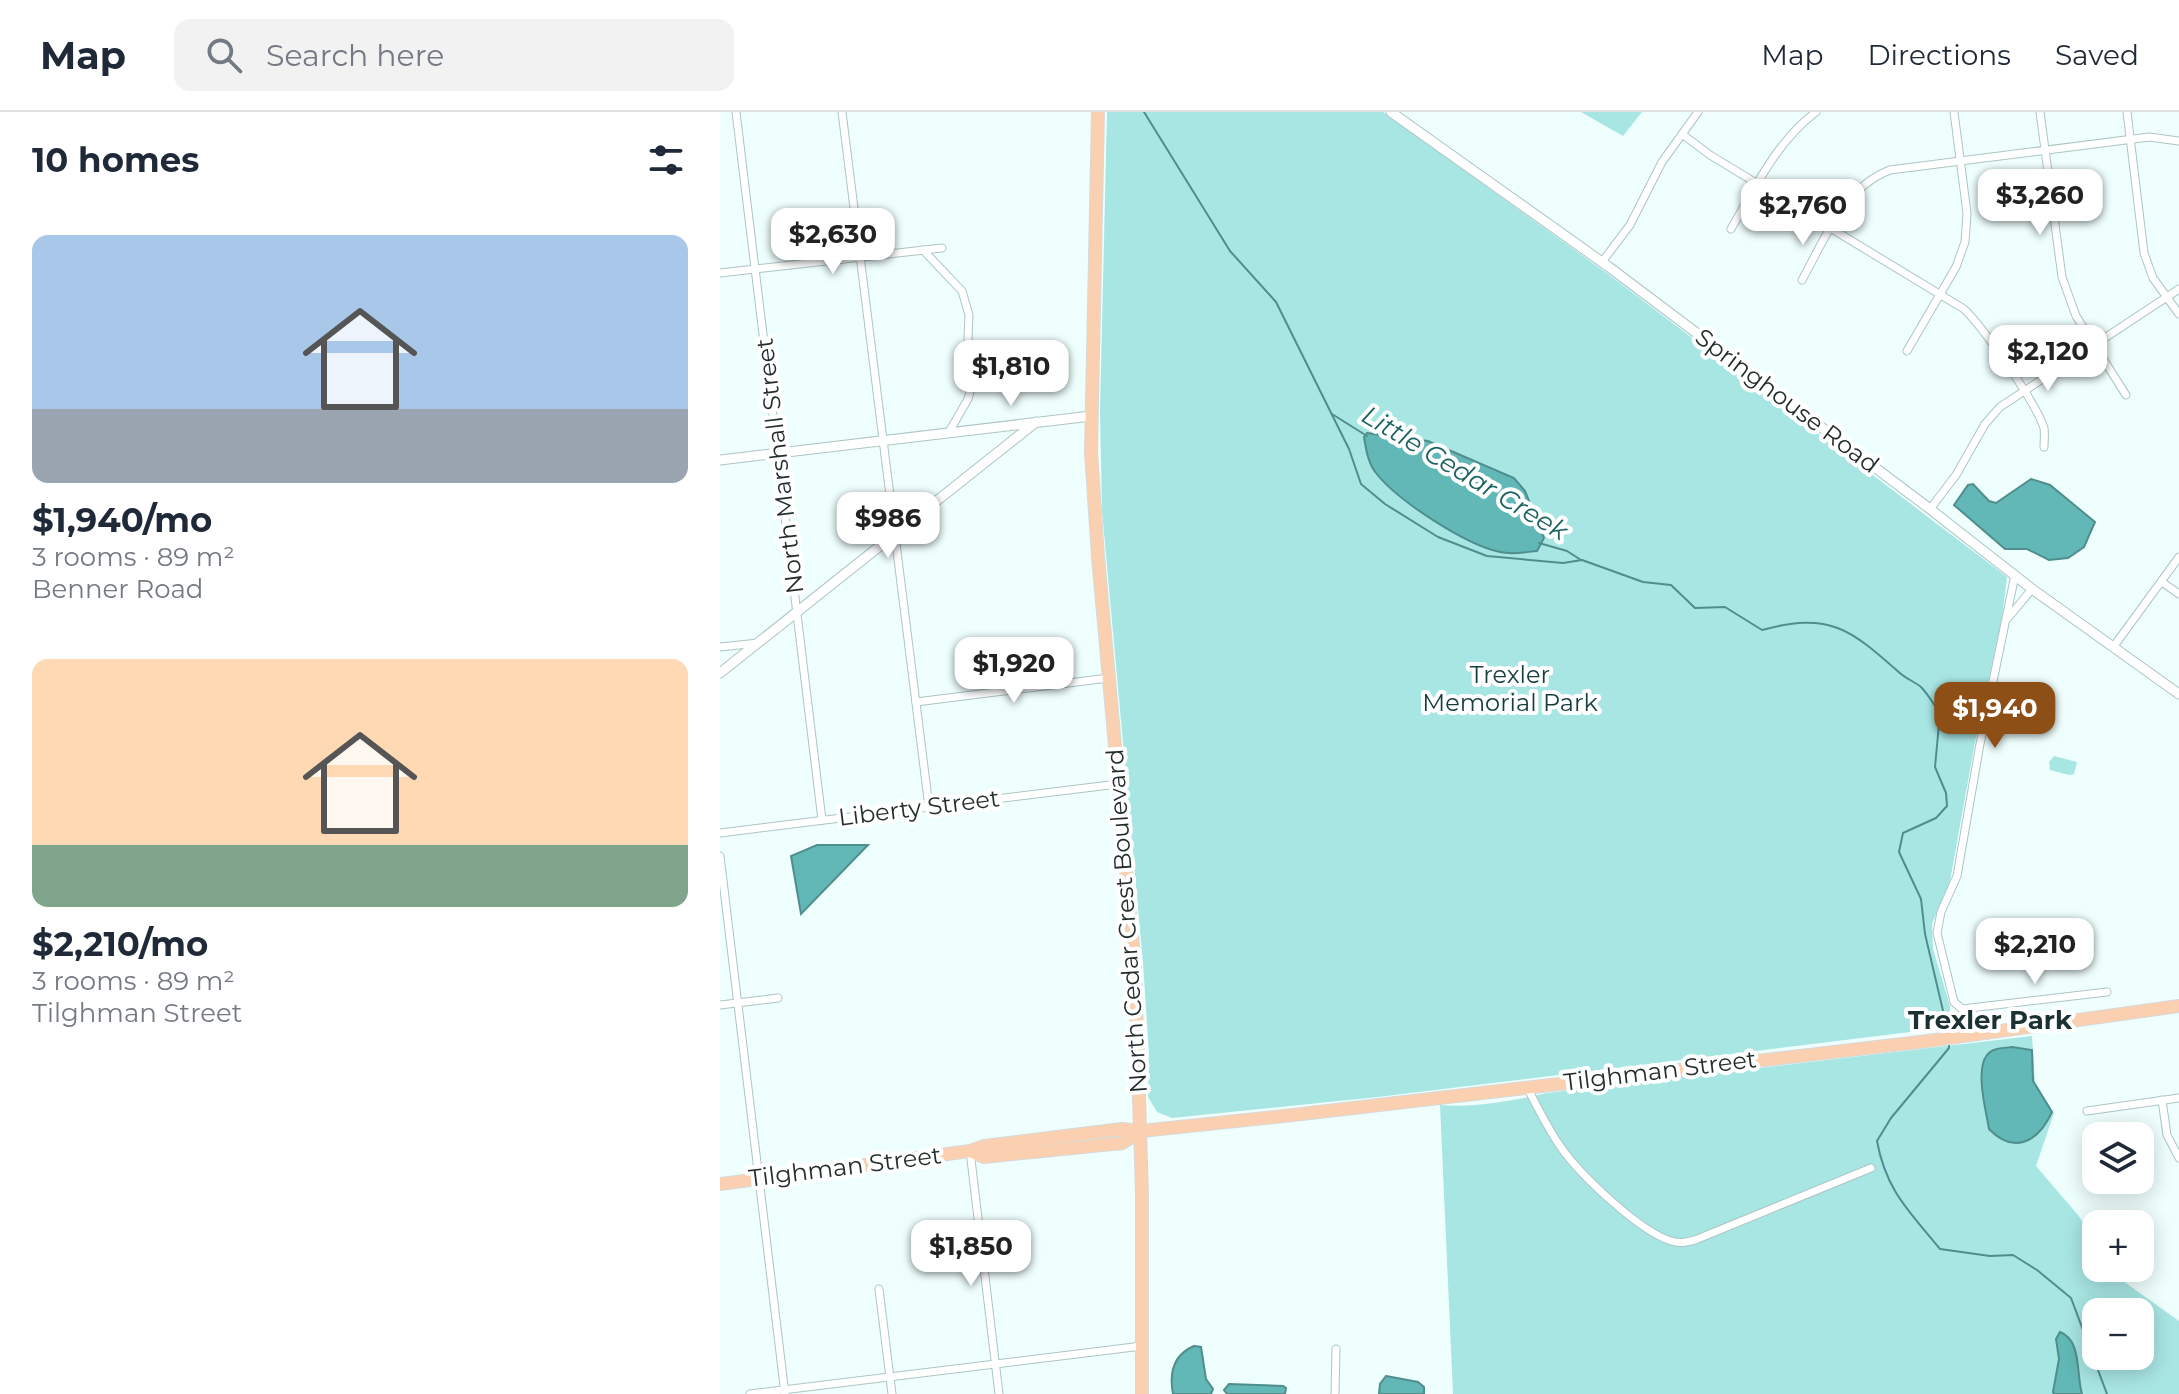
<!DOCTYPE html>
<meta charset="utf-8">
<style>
:root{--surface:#fff;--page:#f2f2f3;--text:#1f2937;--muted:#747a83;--line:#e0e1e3;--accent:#8e4f16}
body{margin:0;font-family:Montserrat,sans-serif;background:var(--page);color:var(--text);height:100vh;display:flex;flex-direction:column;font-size:30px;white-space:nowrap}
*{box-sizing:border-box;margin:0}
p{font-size:26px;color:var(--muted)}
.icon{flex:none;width:44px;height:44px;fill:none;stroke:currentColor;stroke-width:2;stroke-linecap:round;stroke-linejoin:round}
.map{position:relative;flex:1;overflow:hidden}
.side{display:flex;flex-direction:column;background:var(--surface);width:720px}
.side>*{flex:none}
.tools{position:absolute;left:1362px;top:1010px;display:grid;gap:16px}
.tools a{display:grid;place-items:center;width:72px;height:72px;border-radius:16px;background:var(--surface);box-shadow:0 4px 20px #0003;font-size:40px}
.price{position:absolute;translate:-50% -68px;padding:0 18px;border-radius:16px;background:#fff;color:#222;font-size:26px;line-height:52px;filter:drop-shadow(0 2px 4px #0008)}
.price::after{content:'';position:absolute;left:50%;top:48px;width:24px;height:18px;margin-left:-12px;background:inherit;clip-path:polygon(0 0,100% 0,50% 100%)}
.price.active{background:var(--accent);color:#fff}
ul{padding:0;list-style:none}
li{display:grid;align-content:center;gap:16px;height:424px;padding:0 32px}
li span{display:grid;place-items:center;height:248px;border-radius:16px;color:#555}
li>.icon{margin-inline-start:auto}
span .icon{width:144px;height:144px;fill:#fffc;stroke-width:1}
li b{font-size:34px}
h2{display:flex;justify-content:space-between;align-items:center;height:96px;padding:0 32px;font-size:34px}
header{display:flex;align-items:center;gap:48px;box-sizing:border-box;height:112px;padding:0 40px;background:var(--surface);border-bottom:2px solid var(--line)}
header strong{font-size:38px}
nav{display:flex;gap:44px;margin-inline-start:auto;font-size:28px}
.search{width:560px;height:72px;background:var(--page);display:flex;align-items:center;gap:20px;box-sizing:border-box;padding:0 28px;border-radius:16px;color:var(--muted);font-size:30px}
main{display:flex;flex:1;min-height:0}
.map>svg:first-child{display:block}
.green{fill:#a8e6e4;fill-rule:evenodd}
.water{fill:#62b8b6;stroke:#4f8e8d;stroke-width:2}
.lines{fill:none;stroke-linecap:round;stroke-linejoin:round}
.stream{stroke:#4f8e8d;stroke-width:2}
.minor-casing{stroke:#acc5c4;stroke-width:9}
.tertiary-casing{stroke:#acc5c4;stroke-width:11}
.primary-casing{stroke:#d7d9d9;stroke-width:14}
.minor{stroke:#fff;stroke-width:7}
.tertiary{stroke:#fff;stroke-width:9}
.primary{stroke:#fad0b0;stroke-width:12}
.labels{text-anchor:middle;stroke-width:8;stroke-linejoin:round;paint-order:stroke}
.street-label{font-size:24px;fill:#232d2c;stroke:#fff}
.park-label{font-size:24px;fill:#143d3c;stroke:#fff}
.water-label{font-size:26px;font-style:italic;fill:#1b6362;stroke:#fff}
.neighbourhood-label{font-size:26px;font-weight:bold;fill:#1c3131;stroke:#fff}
</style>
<header>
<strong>Map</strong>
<div class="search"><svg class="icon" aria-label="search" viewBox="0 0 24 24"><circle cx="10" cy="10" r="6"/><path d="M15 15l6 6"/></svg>Search here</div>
<nav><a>Map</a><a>Directions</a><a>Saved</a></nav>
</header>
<main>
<section class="side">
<h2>10 homes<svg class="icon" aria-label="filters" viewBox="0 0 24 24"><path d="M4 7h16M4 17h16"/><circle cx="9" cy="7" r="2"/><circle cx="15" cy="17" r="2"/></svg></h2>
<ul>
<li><span style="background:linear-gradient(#a9c7e8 70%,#9aa5b1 0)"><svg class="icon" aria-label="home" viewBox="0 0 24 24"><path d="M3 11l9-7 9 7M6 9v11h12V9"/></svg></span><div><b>$1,940/mo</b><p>3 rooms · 89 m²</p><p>Benner Road</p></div></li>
<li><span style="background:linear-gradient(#ffd9b3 75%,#7fa58c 0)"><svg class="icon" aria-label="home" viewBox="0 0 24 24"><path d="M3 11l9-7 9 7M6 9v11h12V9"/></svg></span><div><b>$2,210/mo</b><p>3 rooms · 89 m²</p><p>Tilghman Street</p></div></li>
</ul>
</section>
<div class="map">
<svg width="1459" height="1282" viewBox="0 0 1459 1282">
<rect width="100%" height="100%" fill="#effffe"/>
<!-- green -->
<g class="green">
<path d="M387,0H663L888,162L1287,465L1282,506L1255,630L1230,769L1212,812L1213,837L1230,894L1231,915L658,985L452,1006L437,1000L428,985L429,942L423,851L382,399L380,299Z"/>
<path d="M861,0H922L903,24Z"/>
<path d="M1334,644L1357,650L1354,662L1349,663L1330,658L1329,650Z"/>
<path d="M1312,924L1315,970L1334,1001L1316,1054L1358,1103L1376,1130V1156H1394L1403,1169L1459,1209V1282H733L720,993C755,996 792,989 827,981ZM1376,1200H1420V1244H1376Z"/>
</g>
<!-- water -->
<g class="water">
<path d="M647,321L708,329L794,366L805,379L824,426L817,439C806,440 792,443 780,440C746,433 678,389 656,361C648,351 646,337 644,325Z"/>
<path d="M1311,367L1330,373L1375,410L1364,435L1348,446L1329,448L1307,437H1285L1234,393L1248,373L1253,372L1269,389L1276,391Z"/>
<path d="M97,733H148L81,802L71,744Z"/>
<path d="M1292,935L1312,938L1313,969L1332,1000C1318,1030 1294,1043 1269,1017C1266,999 1255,958 1267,943C1272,936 1283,936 1292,935Z"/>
<path d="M1340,1220C1362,1228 1356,1262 1362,1282H1334L1333,1280L1339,1247L1336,1227Z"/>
<path d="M474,1234L481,1235L486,1267L493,1277L491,1282H453C449,1261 453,1243 474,1234Z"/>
<path d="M666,1264L698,1270L704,1275V1282H659L660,1272Z"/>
<path d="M509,1272L563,1274L566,1276L565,1282H507L504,1278Z"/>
</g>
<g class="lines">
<!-- stream -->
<g class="stream">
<path d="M424,0L510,139L556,190L629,337L641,372L665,392L718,425L767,444L843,451L862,448L923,470L951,473L975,496L1005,495L1042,518C1111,499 1131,518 1181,562C1187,567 1195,570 1201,575C1208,582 1214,593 1220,601L1215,655L1226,681L1227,694L1216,706L1183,721L1179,740L1201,787L1205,822L1228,920"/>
<path d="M612,302L647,324"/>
<path d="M819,431L847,439L861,448"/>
<path d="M1229,930V936L1171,1006L1157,1029C1166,1079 1190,1100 1220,1137L1270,1144L1293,1143L1317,1158L1351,1186L1387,1282"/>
</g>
<!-- minor casing -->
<g class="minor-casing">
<g id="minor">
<path d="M16,0L102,708"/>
<path d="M122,0L209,695"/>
<path d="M1320,0L1342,165L1356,204L1406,283"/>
<path d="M1407,0L1424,141L1433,166L1459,202"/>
<path d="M962,22L990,43L1244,197C1264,216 1316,291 1324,316C1325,322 1324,329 1324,335"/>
<path d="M1011,117C1035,76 1057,29 1096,0"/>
<path d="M203,138L242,179L249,203L248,227L253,255L252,273L248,287L229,320"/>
<path d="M882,150L910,113L942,50L978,0"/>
<path d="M0,161L222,136"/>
<path d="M1082,168C1105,127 1123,76 1170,58L1429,25L1459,29"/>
<path d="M1187,239L1236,155L1245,130L1247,101L1234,0"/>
<path d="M1210,397L1236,363L1265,312L1280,295L1459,177"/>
<path d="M1295,463L1260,632L1237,764L1221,800L1217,821L1234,890L1242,897L1387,880"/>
<path d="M1442,470L1459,482"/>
<path d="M1288,506L1312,477"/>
<path d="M1394,534L1459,445"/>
<path d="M0,535L38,531"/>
<path d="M196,590L389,566"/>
<path d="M0,721L398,672"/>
<path d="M0,744L65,1282"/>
<path d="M0,893L58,886"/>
<path d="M807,975C817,995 827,1015 840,1034C859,1062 919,1119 951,1129C960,1132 967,1130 975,1128L1151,1056"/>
<path d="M1442,988L1447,1023L1459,1046"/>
<path d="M1367,999L1459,986"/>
<path d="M250,1039L279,1282"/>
<path d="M159,1177L172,1282"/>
<path d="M30,1282L422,1234"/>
<path d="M615,1282L616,1237"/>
</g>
</g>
<!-- tertiary casing -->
<g class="tertiary-casing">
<g id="tertiary">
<path d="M671,0L889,155L1210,397L1312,477L1459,582"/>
<path d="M0,348L371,304"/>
<path d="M0,561L316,310"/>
</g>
</g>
<!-- primary casing -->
<g class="primary-casing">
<g id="primary">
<path d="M378,0L371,339L378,445L415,856L422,1082V1282"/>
<path d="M250,1039L264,1045L402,1031L421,1019"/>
<path d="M0,1072L250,1039L264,1034L402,1017L421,1019L573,1003L1208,929L1459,894"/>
</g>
</g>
<!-- minor -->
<use href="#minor" class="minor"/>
<!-- tertiary -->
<use href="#tertiary" class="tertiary"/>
<!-- primary -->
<use href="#primary" class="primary"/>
</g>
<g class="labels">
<!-- street labels -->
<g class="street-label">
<text transform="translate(1067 289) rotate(37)" y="8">Springhouse Road</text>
<text transform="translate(60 354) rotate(-97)" y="8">North Marshall Street</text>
<text transform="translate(199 696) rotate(-7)" y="8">Liberty Street</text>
<text transform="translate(407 809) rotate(-94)" y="8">North Cedar Crest Boulevard</text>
<text transform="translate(940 959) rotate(-7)" y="8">Tilghman Street</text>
<text transform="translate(125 1055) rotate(-7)" y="8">Tilghman Street</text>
</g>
<!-- park labels -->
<g class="park-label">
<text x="790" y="571">Trexler<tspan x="790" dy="28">Memorial Park</tspan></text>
</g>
<!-- water labels -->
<g class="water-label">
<text transform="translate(745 361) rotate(31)" y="9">Little Cedar Creek</text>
</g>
<!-- neighbourhood labels -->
<g class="neighbourhood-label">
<text x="1270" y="917">Trexler Park</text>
</g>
</g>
</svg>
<div class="tools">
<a><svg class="icon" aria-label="layers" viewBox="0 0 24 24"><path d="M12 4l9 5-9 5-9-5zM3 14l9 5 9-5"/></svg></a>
<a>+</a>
<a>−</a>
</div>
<b class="price" style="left:1320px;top:125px">$3,260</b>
<b class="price" style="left:1083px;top:135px">$2,760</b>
<b class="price" style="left:113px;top:164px">$2,630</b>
<b class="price" style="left:1328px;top:281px">$2,120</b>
<b class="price" style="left:291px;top:296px">$1,810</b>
<b class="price" style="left:168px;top:448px">$986</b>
<b class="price" style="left:294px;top:593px">$1,920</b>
<b class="price active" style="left:1275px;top:638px">$1,940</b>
<b class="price" style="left:1315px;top:874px">$2,210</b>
<b class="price" style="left:251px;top:1176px">$1,850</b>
</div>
</main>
